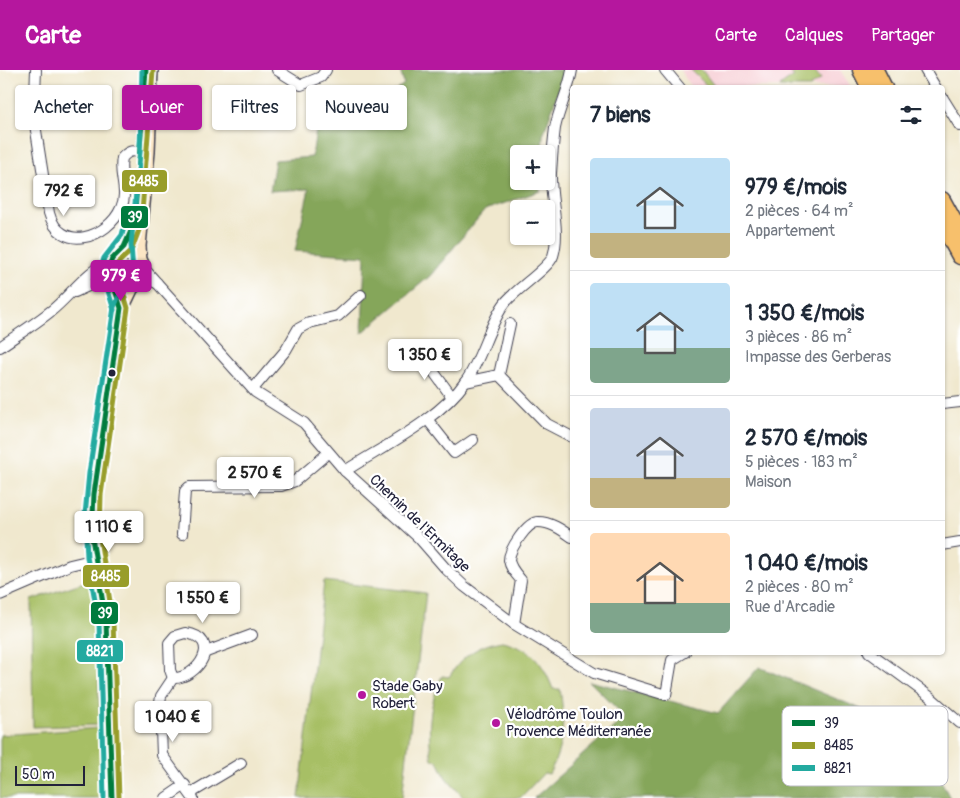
<!DOCTYPE html>
<html lang="fr">
<meta charset="utf-8">
<style>
:root{--surface:#fff;--page:#f6f6f7;--text:#1f2937;--muted:#747a83;--line:#e0e1e3;--accent:#b5179e}
body{margin:0;font-family:Pangolin,sans-serif;background:var(--page);color:var(--text);height:100vh;display:flex;flex-direction:column;font-size:19px;white-space:nowrap}
*{box-sizing:border-box;margin:0}
p{font-size:16px;color:var(--muted)}
.icon{flex:none;width:28px;height:28px;fill:none;stroke:currentColor;stroke-width:2;stroke-linecap:round;stroke-linejoin:round}
.map{position:relative;flex:1;overflow:hidden}
.drawer{position:absolute;left:570px;top:15px;width:375px;height:570px;display:flex;flex-direction:column;background:var(--surface);border-radius:5px;box-shadow:0 1px 4px #0004}
.drawer>*{flex:none}
.top-card{position:absolute;left:15px;top:15px;width:475px;height:45px;display:flex;gap:10px}
.controls{position:absolute;left:510px;top:75px;display:grid;gap:10px}
.controls a{display:grid;place-items:center;width:45px;height:45px;border-radius:5px;background:var(--surface);box-shadow:0 1px 4px #0004;font-size:25px}
.scale{position:absolute;left:15px;bottom:12px;width:70px;box-sizing:border-box;padding-left:5px;border:2px solid #22223b;border-top:0;font-size:14px;line-height:18px;white-space:nowrap;color:#22223b;-webkit-text-stroke:4px #fff;paint-order:stroke}
.price{position:absolute;translate:-50% -42px;padding:0 11px;border-radius:5px;background:#fff;color:#222;font-size:16px;line-height:32px;filter:drop-shadow(0 1px 2px #0008)}
.price::after{content:'';position:absolute;left:50%;top:30px;width:15px;height:11px;margin-left:-8px;background:inherit;clip-path:polygon(0 0,100% 0,50% 100%)}
.price.current{background:var(--accent);color:#fff}
ul{padding:0;list-style:none}
li{display:flex;align-items:center;gap:15px;height:125px;padding:0 20px}
li+li{border-top:1px solid var(--line)}
li span{display:grid;place-items:center;flex:none;width:140px;height:100px;border-radius:5px;color:#555}
li>.icon{margin-inline-start:auto}
span .icon{width:60px;height:60px;fill:#fffc;stroke-width:1}
li b{font-size:21px}
h2{display:flex;justify-content:space-between;align-items:center;height:60px;padding:0 20px;font-size:21px}
.chip{padding:0 18px;border-radius:5px;background:var(--surface);box-shadow:0 1px 4px #0004;font-size:18px;line-height:45px}
.chip.current{background:var(--accent);color:#fff}
header{display:flex;align-items:center;gap:30px;box-sizing:border-box;height:70px;padding:0 25px;background:var(--accent);color:#fff}
header strong{font-size:24px}
nav{display:flex;gap:28px;margin-inline-start:auto;font-size:18px}
.map>svg:first-child{display:block}
.built{fill:#f7cfd5}
.green{fill:#a7bf65;stroke:#647050}
.forest{fill:#85a65a;stroke:#54644a}
.lines{fill:none;stroke-linecap:round;stroke-linejoin:round}
.minor-casing{stroke:#414051;stroke-width:12}
.secondary-casing{stroke:#414051;stroke-width:18}
.primary-casing{stroke:#414051;stroke-width:19}
.minor{stroke:#fff;stroke-width:10}
.secondary{stroke:#fce6c4;stroke-width:15}
.primary{stroke:#f7c06c;stroke-width:16}
.bus-1-casing{stroke:#fff;stroke-width:9}
.bus-2-casing{stroke:#fff;stroke-width:9}
.bus-3-casing{stroke:#fff;stroke-width:9}
.bus-1{stroke:#007b3e;stroke-width:5}
.bus-2{stroke:#989d2a;stroke-width:5}
.bus-3{stroke:#23aaa0;stroke-width:5}
.bus-dot{fill:#22223b;stroke:#fff;stroke-width:2}
.poi-dot{fill:#b5179e;stroke:#fff;stroke-width:2}
.labels{text-anchor:middle;stroke-width:4.5;stroke-linejoin:round;paint-order:stroke}
.street-label{font-size:15px;fill:#22223b;stroke:#fff}
.poi-label{font-size:15px;fill:#22223b;stroke:#fff;text-anchor:start}
.key{fill:#fff;stroke:#bdbdc4;stroke-width:1}
.key-label{font-size:14px;fill:#22223b}
.line-badge{stroke:#fff;stroke-width:2}
.badge-label{font-size:14px;text-anchor:middle;font-weight:bold;fill:#fff}
</style>
<header>
<strong>Carte</strong>
<nav><a>Carte</a><a>Calques</a><a>Partager</a></nav>
</header>
<div class="map">
<svg width="960" height="728" viewBox="0 0 960 728">
<rect width="100%" height="100%" fill="#fff"/>
<filter id="ink" filterUnits="userSpaceOnUse"><feTurbulence type="fractalNoise" baseFrequency=".02" numOctaves="2"/><feDisplacementMap in="SourceGraphic" scale="10" xChannelSelector="R" yChannelSelector="G"/><feConvolveMatrix kernelMatrix="1 2 1 2 8 2 1 2 1" color-interpolation-filters="sRGB"/></filter>
<filter id="wash" filterUnits="userSpaceOnUse"><feTurbulence type="fractalNoise" baseFrequency=".0096" numOctaves="4" result="noise"/><feDisplacementMap in="SourceGraphic" scale="20" xChannelSelector="R" yChannelSelector="G"/><feGaussianBlur stdDeviation="1.12" result="paint"/><feColorMatrix in="noise" values="0 0 0 0 0 0 0 0 0 0 0 0 0 0 0 0 0 1.4 0 .05"/><feComposite in="paint" operator="in"/></filter>
<g filter="url(#wash)">
<rect width="100%" height="100%" fill="#f0e8ce"/>
<!-- built -->
<path class="built" d="M680,0H840L851,17H691Z"/>
<!-- green -->
<g class="green">
<path d="M691,0H702L715,17H708Z"/>
<path d="M787,0H814L821,9L810,17H780L781,15L794,6Z"/>
<path d="M90,510L96,540L100,655L33,657L31,530Z"/>
<path d="M324,511L426,523L402,728H299Z"/>
<path d="M502,571C532,578 542,591 553,619H560C565,649 564,676 549,704L544,703L520,728H464L446,708L438,691L432,690C427,661 429,633 442,606L449,607C462,586 478,575 502,571Z"/>
<path d="M99,658L103,663L104,728H0V665Z"/>
</g>
<!-- forest -->
<g class="forest">
<path d="M400,0H566L543,65L542,84H519V111H540V121L485,140L430,206L362,263L365,186L295,181L309,119L270,121L275,90L312,87L320,33L370,39L404,14Z"/>
<path d="M759,597L861,639L935,699L950,728H534L625,647L589,611L718,643Z"/>
</g>
</g>
<g filter="url(#ink)">
<g class="lines">
<!-- minor casing -->
<g class="minor-casing">
<g id="minor">
<path d="M36,0L34,48L49,143C60,184 108,168 121,138C129,121 118,105 122,88C131,77 143,80 144,95"/>
<path d="M277,0L301,15L321,7L326,0"/>
<path d="M665,0L680,18"/>
<path d="M925,0L936,18"/>
<path d="M942,27L960,56"/>
<path d="M140,194L255,322L304,353L345,401L419,468L446,499L464,516L514,554L594,603L666,625L672,590L685,582"/>
<path d="M138,211L146,209L157,213"/>
<path d="M75,222L95,213L113,212"/>
<path d="M0,277C17,265 35,254 51,241C68,228 91,196 110,192"/>
<path d="M396,294L413,284L425,290L452,327"/>
<path d="M499,305L510,254"/>
<path d="M465,312L499,305L547,354L572,367"/>
<path d="M253,319L286,280L298,259L309,253L338,246L361,225"/>
<path d="M942,334L960,332"/>
<path d="M427,349L454,383L473,370"/>
<path d="M345,401C384,376 440,349 466,311C482,288 489,254 505,233C515,220 550,197 553,186C561,160 550,131 551,103C552,89 553,73 555,58C559,38 569,20 572,0"/>
<path d="M182,464L185,421L189,417L281,416L295,411L328,383"/>
<path d="M942,475L960,472"/>
<path d="M0,525L70,495L95,489"/>
<path d="M514,554L521,510C516,504 510,498 509,490C509,480 527,452 538,452C551,452 562,460 572,467"/>
<path d="M185,563C224,568 198,609 173,608L170,600L169,573L175,566Z"/>
<path d="M206,582L252,565"/>
<path d="M869,582L929,626L960,653"/>
<path d="M173,608L161,626L160,633L162,685L193,728"/>
<path d="M191,723L241,693"/>
<path d="M166,728L185,715"/>
</g>
</g>
<!-- secondary casing -->
<g class="secondary-casing">
<g id="secondary">
<circle cx="125" cy="200" r="17"/>
<path d="M117,185L129,168L134,151"/>
<path d="M139,192L138,176L147,82L150,0"/>
<path d="M112,728L106,551L94,486L92,446L96,404L121,238L132,215"/>
</g>
</g>
<!-- primary casing -->
<g class="primary-casing">
<g id="primary">
<path d="M861,0L870,18"/>
<path d="M875,0L884,18"/>
<path d="M942,130L960,163"/>
<path d="M942,153L960,186"/>
</g>
</g>
<!-- minor -->
<use href="#minor" class="minor"/>
<!-- secondary -->
<use href="#secondary" class="secondary"/>
<!-- primary -->
<use href="#primary" class="primary"/>
<!-- bus-1 casing -->
<g class="bus-1-casing">
<path id="bus-1" d="M112,728L106,551L92,468L94,424L121,238L108,199L112,189L124,177L134,154L146,0"/>
</g>
<!-- bus-2 casing -->
<g class="bus-2-casing">
<path id="bus-2" d="M119,728L113,551L100,468L101,425L128,238L116,199L118,193L131,181L141,155L153,1"/>
</g>
<!-- bus-3 casing -->
<g class="bus-3-casing">
<g id="bus-3">
<path d="M114,240L101,198L104,188L122,165L128,141"/>
<path d="M104,728L99,552L87,487L85,445L89,403L114,237L126,211L133,202L131,175L140,82L142,0"/>
</g>
</g>
<!-- bus-1 -->
<use href="#bus-1" class="bus-1"/>
<!-- bus-2 -->
<use href="#bus-2" class="bus-2"/>
<!-- bus-3 -->
<use href="#bus-3" class="bus-3"/>
</g>
</g>
<!-- markers -->
<circle class="bus-dot" cx="112" cy="303" r="4.5"/>
<g class="poi-dot">
<circle cx="362" cy="625" r="5"/>
<circle cx="496" cy="653" r="5"/>
</g>
<g class="labels">
<!-- street labels -->
<g class="street-label">
<text transform="translate(420 453) rotate(44)" y="5">Chemin de l'Ermitage</text>
</g>
<!-- poi labels -->
<g class="poi-label">
<text x="372" y="621">Stade Gaby<tspan x="372" dy="17">Robert</tspan></text>
<text x="506" y="649">Vélodrôme Toulon<tspan x="506" dy="17">Provence Méditerranée</tspan></text>
</g>
</g>
<!-- legend -->
<rect x="782" y="636" width="166" height="80" rx="8" class="key"/>
<rect x="792" y="650" width="23" height="6" fill="#007b3e"/>
<rect x="792" y="672" width="23" height="7" fill="#989d2a"/>
<rect x="792" y="695" width="23" height="6" fill="#23aaa0"/>
<g class="key-label">
<text x="824" y="658">39</text>
<text x="824" y="680">8485</text>
<text x="824" y="703">8821</text>
</g>
<g class="line-badge">
<rect x="121" y="99" width="47" height="24" rx="5" fill="#989d2a"/>
<rect x="120" y="135" width="29" height="24" rx="5" fill="#007b3e"/>
<rect x="82" y="494" width="48" height="24" rx="5" fill="#989d2a"/>
<rect x="90" y="531" width="29" height="24" rx="5" fill="#007b3e"/>
<rect x="76" y="569" width="48" height="24" rx="5" fill="#23aaa0"/>
</g>
<g class="badge-label">
<text x="144" y="116">8485</text>
<text x="135" y="152">39</text>
<text x="106" y="511">8485</text>
<text x="105" y="548">39</text>
<text x="100" y="586">8821</text>
</g>
</svg>
<div class="controls">
<a>+</a>
<a>−</a>
</div>
<div class="scale">50 m</div>
<b class="price" style="left:64px;top:147px">792 €</b>
<b class="price current" style="left:121px;top:232px">979 €</b>
<b class="price" style="left:425px;top:311px">1 350 €</b>
<b class="price" style="left:255px;top:429px">2 570 €</b>
<b class="price" style="left:109px;top:483px">1 110 €</b>
<b class="price" style="left:203px;top:554px">1 550 €</b>
<b class="price" style="left:173px;top:673px">1 040 €</b>
<div class="top-card">
<a class="chip">Acheter</a>
<a class="chip current">Louer</a>
<a class="chip">Filtres</a>
<a class="chip">Nouveau</a>
</div>
<section class="drawer">
<h2>7 biens<svg class="icon" aria-label="filters" viewBox="0 0 24 24"><path d="M4 7h16M4 17h16"/><circle cx="9" cy="7" r="2"/><circle cx="15" cy="17" r="2"/></svg></h2>
<ul>
<li><span style="background:linear-gradient(#bfe0f5 75%,#c2b280 0)"><svg class="icon" aria-label="home" viewBox="0 0 24 24"><path d="M3 11l9-7 9 7M6 9v11h12V9"/></svg></span><div><b>979 €/mois</b><p>2 pièces · 64 m²</p><p>Appartement</p></div></li>
<li><span style="background:linear-gradient(#bfe0f5 65%,#7fa58c 0)"><svg class="icon" aria-label="home" viewBox="0 0 24 24"><path d="M3 11l9-7 9 7M6 9v11h12V9"/></svg></span><div><b>1 350 €/mois</b><p>3 pièces · 86 m²</p><p>Impasse des Gerberas</p></div></li>
<li><span style="background:linear-gradient(#c9d6e8 70%,#c2b280 0)"><svg class="icon" aria-label="home" viewBox="0 0 24 24"><path d="M3 11l9-7 9 7M6 9v11h12V9"/></svg></span><div><b>2 570 €/mois</b><p>5 pièces · 183 m²</p><p>Maison</p></div></li>
<li><span style="background:linear-gradient(#ffd9b3 70%,#7fa58c 0)"><svg class="icon" aria-label="home" viewBox="0 0 24 24"><path d="M3 11l9-7 9 7M6 9v11h12V9"/></svg></span><div><b>1 040 €/mois</b><p>2 pièces · 80 m²</p><p>Rue d'Arcadie</p></div></li>
</ul>
</section>
</div>
